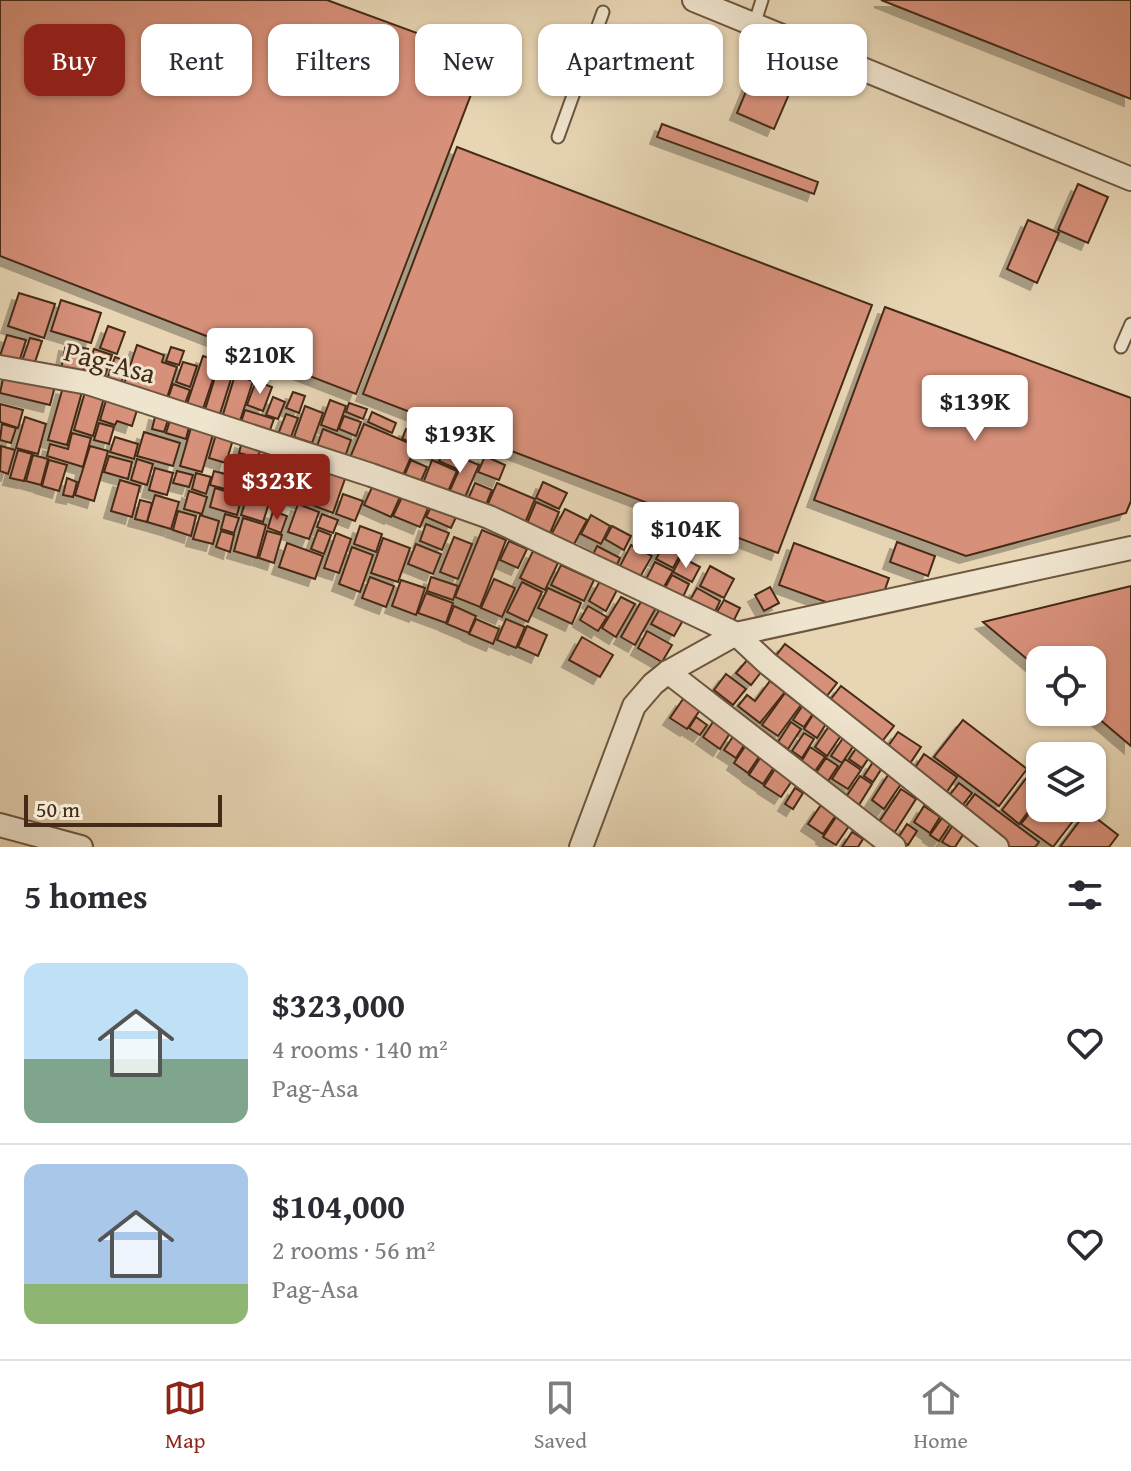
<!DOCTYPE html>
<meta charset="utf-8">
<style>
:root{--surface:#fff;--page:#f2f2f3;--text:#2b2b33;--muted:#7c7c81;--line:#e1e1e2;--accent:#8f2418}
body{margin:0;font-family:"Gentium Book Plus",serif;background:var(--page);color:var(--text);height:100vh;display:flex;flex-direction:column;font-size:30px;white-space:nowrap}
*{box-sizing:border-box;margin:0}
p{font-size:26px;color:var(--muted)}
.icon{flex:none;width:44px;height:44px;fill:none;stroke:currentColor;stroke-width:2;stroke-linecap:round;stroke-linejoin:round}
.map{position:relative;height:847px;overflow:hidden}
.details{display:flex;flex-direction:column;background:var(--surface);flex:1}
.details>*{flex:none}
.hud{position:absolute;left:24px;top:24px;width:1084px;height:72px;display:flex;gap:16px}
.fabs{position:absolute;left:1026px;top:646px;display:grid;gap:16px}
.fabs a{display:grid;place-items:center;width:80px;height:80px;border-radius:16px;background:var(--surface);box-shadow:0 2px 6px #0004;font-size:40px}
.scale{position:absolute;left:24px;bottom:20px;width:198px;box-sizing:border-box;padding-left:8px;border:4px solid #442b17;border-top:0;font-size:22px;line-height:28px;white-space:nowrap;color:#442b17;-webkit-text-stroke:6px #efe4ce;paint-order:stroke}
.price{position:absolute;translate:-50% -68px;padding:0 18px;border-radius:8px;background:#fff;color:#222;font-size:26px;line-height:52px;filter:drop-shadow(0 2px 4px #0008)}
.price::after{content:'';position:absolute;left:50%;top:48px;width:24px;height:18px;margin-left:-12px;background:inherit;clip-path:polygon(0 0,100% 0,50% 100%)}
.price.active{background:var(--accent);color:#fff}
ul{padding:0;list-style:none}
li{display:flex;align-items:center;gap:24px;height:200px;padding:0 24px}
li+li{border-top:2px solid var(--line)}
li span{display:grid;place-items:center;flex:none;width:224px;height:160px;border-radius:16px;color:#555}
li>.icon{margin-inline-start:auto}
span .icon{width:96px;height:96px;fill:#fffc;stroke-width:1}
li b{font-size:34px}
h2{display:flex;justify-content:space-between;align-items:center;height:96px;padding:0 24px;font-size:34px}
.tag{padding:0 28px;border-radius:16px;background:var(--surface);box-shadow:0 2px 6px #0004;font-size:28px;line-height:72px}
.tag.active{background:var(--accent);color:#fff}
.tab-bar{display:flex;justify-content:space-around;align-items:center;height:112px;border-top:2px solid var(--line);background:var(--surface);font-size:22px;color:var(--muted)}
.tab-bar a{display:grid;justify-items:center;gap:4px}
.tab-bar .active{color:var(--accent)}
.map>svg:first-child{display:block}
.building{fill:#d7907a;stroke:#442b17;stroke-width:2;filter:url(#shadow)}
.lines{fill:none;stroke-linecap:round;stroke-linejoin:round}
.service-casing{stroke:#6d563e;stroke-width:15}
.minor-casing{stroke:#6d563e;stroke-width:26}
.service{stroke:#efe4ce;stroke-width:11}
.minor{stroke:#efe4ce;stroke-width:22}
.labels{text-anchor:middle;stroke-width:6;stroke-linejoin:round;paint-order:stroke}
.street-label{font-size:28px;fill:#442b17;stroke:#efe4ce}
</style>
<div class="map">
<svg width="1131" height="847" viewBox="0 0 1131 847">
<defs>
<filter id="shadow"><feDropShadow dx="-7" dy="7" stdDeviation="0" flood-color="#0004"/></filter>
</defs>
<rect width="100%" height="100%" fill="#e7d5b4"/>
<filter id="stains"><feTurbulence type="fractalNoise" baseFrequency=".0025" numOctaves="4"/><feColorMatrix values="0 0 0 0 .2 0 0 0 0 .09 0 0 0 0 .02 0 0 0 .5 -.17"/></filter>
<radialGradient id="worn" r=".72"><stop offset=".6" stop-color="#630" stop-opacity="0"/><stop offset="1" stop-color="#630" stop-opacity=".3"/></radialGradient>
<!-- building -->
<g class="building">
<path d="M0,0H327L485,58L356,394L0,256Z"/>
<path d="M881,0H1131V99Z"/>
<path d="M764,48L802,64L774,129L737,113Z"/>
<path d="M662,124L818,182L814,194L657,137Z"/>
<path d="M457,147L872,305L778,553L363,394Z"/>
<path d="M1078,184L1108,197L1088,243L1058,230Z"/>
<path d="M1028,220L1059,233L1037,283L1007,269Z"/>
<path d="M19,293L55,304L44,338L8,326Z"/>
<path d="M61,300L101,313L91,343L51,331Z"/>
<path d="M885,307L1131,398V501L1126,513L966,556L814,500Z"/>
<path d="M108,326L125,332L117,354L100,348Z"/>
<path d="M7,335L26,340L19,362L0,356Z"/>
<path d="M30,338L42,341L33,368L21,364Z"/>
<path d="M66,344L88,349L83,374L61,369Z"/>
<path d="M137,345L164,355L162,362L177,367L166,401L123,387Z"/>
<path d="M171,347L184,351L179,365L166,361Z"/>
<path d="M94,349L112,355L103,381L85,375Z"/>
<path d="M203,356L219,361L202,412L186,407Z"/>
<path d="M115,357L128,362L119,389L105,385Z"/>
<path d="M183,362L197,366L190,387L176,382Z"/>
<path d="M4,374L55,386L50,405L0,393Z"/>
<path d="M216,374L231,379L219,417L204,413Z"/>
<path d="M235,375L253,381L238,427L221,421Z"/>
<path d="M256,381L272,387L263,411L247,405Z"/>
<path d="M173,384L190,390L183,409L166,404Z"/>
<path d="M63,387L82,392L67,445L48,440Z"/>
<path d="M85,392L104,398L93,436L74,430Z"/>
<path d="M293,392L305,396L299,413L286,408Z"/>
<path d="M107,397L138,407L132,426L117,421L115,425L100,420Z"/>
<path d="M273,397L285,402L278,419L266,415Z"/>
<path d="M330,400L346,406L337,431L321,425Z"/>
<path d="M349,403L367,409L363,419L346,412Z"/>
<path d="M0,404L23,410L18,428L0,422Z"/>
<path d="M305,406L323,413L312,443L294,437Z"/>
<path d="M245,410L274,419L267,438L239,428Z"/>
<path d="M372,412L396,423L392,433L368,422Z"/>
<path d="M156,413L169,417L164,432L152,429Z"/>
<path d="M286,414L298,418L289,442L277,437Z"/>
<path d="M344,416L361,422L356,436L339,429Z"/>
<path d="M25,417L46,424L38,454L16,448Z"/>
<path d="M171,417L190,423L186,439L166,433Z"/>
<path d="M99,423L114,427L109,444L94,440Z"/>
<path d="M2,424L16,428L11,443L0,440Z"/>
<path d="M192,424L214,431L202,472L180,466Z"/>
<path d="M364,424L416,446L400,482L349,460Z"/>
<path d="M323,429L351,440L343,462L315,452Z"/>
<path d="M406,429L421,435L418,444L402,439Z"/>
<path d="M217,431L234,436L226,463L209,458Z"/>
<path d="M144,432L180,443L173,466L137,456Z"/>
<path d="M72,433L91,438L83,467L47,456L50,444L68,449Z"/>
<path d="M424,434L442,443L438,454L419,446Z"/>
<path d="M115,437L138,444L134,459L110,452Z"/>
<path d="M242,441L261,447L258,458L239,453Z"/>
<path d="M1,446L15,450L8,474L0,471Z"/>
<path d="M90,446L108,451L94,501L75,495Z"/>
<path d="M18,450L32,454L24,481L10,478Z"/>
<path d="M444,450L479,465L462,504L447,497L459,470L439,461Z"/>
<path d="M33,455L48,459L41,485L26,481Z"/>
<path d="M240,455L258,460L253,475L236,470Z"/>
<path d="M109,456L132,462L128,479L104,472Z"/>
<path d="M485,456L505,465L499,480L478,472Z"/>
<path d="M137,459L153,464L147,485L131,480Z"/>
<path d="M49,460L67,465L59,491L42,486Z"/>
<path d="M411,460L427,467L418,488L402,481Z"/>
<path d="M432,460L457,471L446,496L422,486Z"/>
<path d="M308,461L323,466L317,484L302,478Z"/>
<path d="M264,462L287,468L282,484L259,477Z"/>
<path d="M155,468L173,473L167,495L149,490Z"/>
<path d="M325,469L346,476L333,513L312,505Z"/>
<path d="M177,471L193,475L189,487L173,483Z"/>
<path d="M214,471L233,476L229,490L210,485Z"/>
<path d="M196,473L211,477L206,494L192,489Z"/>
<path d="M289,474L303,480L296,499L282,494Z"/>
<path d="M256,477L275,482L270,499L251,494Z"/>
<path d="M67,478L77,482L73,497L63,495Z"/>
<path d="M120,480L140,486L132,517L111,511Z"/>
<path d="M305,482L317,486L310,505L298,500Z"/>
<path d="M543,482L567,493L559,509L536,498Z"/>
<path d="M475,483L492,490L483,512L466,504Z"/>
<path d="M497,483L535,499L522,530L484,513Z"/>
<path d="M373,485L400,497L391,517L364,505Z"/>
<path d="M215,488L242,496L237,515L210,507Z"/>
<path d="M189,491L207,497L202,514L184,509Z"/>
<path d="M343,494L363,501L355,521L336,514Z"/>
<path d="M155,495L179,502L171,529L147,522Z"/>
<path d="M403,495L429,506L420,527L393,516Z"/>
<path d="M247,497L269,503L263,522L241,515Z"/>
<path d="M140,500L152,503L147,522L135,519Z"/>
<path d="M536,502L559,512L548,538L525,528Z"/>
<path d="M298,504L319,512L309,539L288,532Z"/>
<path d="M432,505L457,515L451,528L426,517Z"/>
<path d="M565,509L587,520L573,546L551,535Z"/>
<path d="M178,511L196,516L191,536L173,530Z"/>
<path d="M273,511L287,516L281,533L268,528Z"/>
<path d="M225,514L239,518L234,533L221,529Z"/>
<path d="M322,514L338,520L333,533L317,527Z"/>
<path d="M200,515L219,521L213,544L193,539Z"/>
<path d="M591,515L610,526L601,544L581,534Z"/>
<path d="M243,518L266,525L257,558L234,551Z"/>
<path d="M426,524L449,533L442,550L420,541Z"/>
<path d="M360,526L382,534L376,552L354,544Z"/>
<path d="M612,526L631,536L624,550L605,539Z"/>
<path d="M318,530L331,535L324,554L311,549Z"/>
<path d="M482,530L506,540L480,607L455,597Z"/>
<path d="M221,531L234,535L230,552L216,547Z"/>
<path d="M267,531L282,535L274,563L259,558Z"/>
<path d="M336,533L351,539L339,573L324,568Z"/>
<path d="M454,537L472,544L458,579L440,572Z"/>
<path d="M383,538L410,548L398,582L371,573Z"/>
<path d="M509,541L527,549L518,568L500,560Z"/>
<path d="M897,542L935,556L928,576L890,562Z"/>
<path d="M287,543L323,556L315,579L279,567Z"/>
<path d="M794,543L889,578L883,595L850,603L839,599L837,606L779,585Z"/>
<path d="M416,544L441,554L433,574L408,564Z"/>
<path d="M631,545L652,556L640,577L620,566Z"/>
<path d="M597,546L620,558L613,573L590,561Z"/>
<path d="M663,546L680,555L673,568L656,559Z"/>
<path d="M352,547L373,555L360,592L339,584Z"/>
<path d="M533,551L558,563L545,590L520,578Z"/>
<path d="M681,557L700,567L692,582L673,572Z"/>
<path d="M655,562L673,571L661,592L644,583Z"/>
<path d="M561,565L594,580L584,601L551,585Z"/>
<path d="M710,566L734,579L724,598L700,586Z"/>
<path d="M672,575L689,584L683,597L665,588Z"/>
<path d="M370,577L394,586L386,607L362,598Z"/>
<path d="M431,577L458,586L453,600L427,591Z"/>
<path d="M494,579L515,588L502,617L481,608Z"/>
<path d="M401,580L425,588L416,615L392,606Z"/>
<path d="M600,581L617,590L606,611L589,601Z"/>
<path d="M522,582L542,592L528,622L507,612Z"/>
<path d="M1131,586V746L1091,712L1092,660H1040V670L983,622Z"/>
<path d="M770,587L779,603L764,611L755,595Z"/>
<path d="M548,588L581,603L572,624L538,608Z"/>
<path d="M697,588L720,601L712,618L687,605Z"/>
<path d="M426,593L453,603L446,623L418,613Z"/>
<path d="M621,597L635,604L616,637L602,628Z"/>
<path d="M643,598L657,606L635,645L621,637Z"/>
<path d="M724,600L740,608L731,626L714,617Z"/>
<path d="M664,602L686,615L674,636L651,624Z"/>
<path d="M454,606L476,616L469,633L447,624Z"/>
<path d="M588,606L607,617L598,631L580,620Z"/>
<path d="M476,619L499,629L493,644L469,634Z"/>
<path d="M506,619L525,627L516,648L497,640Z"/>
<path d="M527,626L547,635L538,656L518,647Z"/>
<path d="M647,631L672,645L662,662L638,648Z"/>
<path d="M582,637L613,655L600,677L569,660Z"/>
<path d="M785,644L837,683L823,701L771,662Z"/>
<path d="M748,659L762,671L751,685L736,673Z"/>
<path d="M726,674L746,689L733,705L714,690Z"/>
<path d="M770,681L785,692L760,723L738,706L747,695L755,701Z"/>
<path d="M841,686L894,726L880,744L827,704Z"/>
<path d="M785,693L801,705L778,736L762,725Z"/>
<path d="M683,699L700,710L687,729L670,718Z"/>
<path d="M805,702L816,709L804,727L793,720Z"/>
<path d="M816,710L829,719L817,738L804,729Z"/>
<path d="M696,717L707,725L700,735L689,728Z"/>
<path d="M715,719L732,730L720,749L703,737Z"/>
<path d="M963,720L1027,769L999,806L934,757Z"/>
<path d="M791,722L801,729L788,749L778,742Z"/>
<path d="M831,723L844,731L827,756L815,747Z"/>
<path d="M898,732L921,747L907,768L884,752Z"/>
<path d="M804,733L814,739L802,758L792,751Z"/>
<path d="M734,735L746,742L736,758L724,750Z"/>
<path d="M843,738L854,745L842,763L831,756Z"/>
<path d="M859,744L872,753L862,768L849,759Z"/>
<path d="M746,745L761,754L748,773L734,763Z"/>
<path d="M810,747L825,757L815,771L801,762Z"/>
<path d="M924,754L957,777L944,796L911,774Z"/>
<path d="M762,755L776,764L763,784L749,775Z"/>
<path d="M826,758L838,766L828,781L816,773Z"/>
<path d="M845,759L861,770L848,789L832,779Z"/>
<path d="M873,762L882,768L873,782L864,776Z"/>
<path d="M777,766L794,778L781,797L764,786Z"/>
<path d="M890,772L903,781L884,809L872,800Z"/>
<path d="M1031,772L1040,779V796L1019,824L1002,810Z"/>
<path d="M860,776L872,784L859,805L846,797Z"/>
<path d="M959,783L972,793L958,811L945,801Z"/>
<path d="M795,788L803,793L793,809L785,804Z"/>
<path d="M901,789L916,799L895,832L879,822Z"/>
<path d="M975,794L1039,842L1035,847H1003L960,814Z"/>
<path d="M1040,800V808H1083L1053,847L1021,824Z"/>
<path d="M821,805L836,815L823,834L808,824Z"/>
<path d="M924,806L940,817L930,833L914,822Z"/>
<path d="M1087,811L1118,835L1109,847H1060Z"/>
<path d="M836,817L849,826L836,845L823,837Z"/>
<path d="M942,818L951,823L939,841L930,835Z"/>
<path d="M954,823L966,830L955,847H951L942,842Z"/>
<path d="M907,824L917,831L908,845L898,838Z"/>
<path d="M852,832L863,839L858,847H842Z"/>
</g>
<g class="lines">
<!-- service casing -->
<g class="service-casing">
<g id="service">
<path d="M754,25L762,0"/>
<path d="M558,137L603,12"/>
<path d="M1121,347L1131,324"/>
</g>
</g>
<!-- minor casing -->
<g class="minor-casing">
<g id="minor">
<path d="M694,0L1131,179"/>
<path d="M0,367L88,383L371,475L489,517L709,621L736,634L767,663L997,847"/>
<path d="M668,672L894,847"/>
<path d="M0,825L81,847"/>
<path d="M581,847L634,706L653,684L668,672L736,634L1131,548"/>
</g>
</g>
<!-- service -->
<use href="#service" class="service"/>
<!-- minor -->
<use href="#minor" class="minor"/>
</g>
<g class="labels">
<!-- street labels -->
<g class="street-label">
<text transform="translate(110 362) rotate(15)" y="10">Pag-Asa</text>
</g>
</g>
<rect width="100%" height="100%" filter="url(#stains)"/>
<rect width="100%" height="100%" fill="url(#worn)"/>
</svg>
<div class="fabs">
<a><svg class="icon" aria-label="locate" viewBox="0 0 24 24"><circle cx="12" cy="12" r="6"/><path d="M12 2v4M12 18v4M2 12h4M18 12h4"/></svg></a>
<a><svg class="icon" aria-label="layers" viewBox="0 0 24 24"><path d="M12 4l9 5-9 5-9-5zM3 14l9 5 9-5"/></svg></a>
</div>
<div class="scale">50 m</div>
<b class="price" style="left:260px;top:396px">$210K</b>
<b class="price" style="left:975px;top:443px">$139K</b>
<b class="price" style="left:460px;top:475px">$193K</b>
<b class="price active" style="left:277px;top:522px">$323K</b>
<b class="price" style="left:686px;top:570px">$104K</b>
<div class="hud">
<a class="tag active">Buy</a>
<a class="tag">Rent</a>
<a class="tag">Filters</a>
<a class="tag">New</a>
<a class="tag">Apartment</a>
<a class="tag">House</a>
</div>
</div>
<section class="details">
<h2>5 homes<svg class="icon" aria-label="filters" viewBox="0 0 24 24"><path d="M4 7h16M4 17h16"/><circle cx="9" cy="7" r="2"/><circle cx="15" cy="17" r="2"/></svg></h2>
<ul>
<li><span style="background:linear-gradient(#bfe0f5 60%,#7fa58c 0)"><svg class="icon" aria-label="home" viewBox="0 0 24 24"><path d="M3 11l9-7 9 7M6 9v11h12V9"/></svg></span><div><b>$323,000</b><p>4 rooms · 140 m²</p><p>Pag-Asa</p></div><svg class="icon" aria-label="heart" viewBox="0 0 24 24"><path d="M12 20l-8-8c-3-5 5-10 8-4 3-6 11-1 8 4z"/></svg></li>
<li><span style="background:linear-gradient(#a9c7e8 75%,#8fb573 0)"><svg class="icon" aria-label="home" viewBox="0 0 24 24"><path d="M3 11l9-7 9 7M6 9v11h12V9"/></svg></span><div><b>$104,000</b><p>2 rooms · 56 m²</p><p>Pag-Asa</p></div><svg class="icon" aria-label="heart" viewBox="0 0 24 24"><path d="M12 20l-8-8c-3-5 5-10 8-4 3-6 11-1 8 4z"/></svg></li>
</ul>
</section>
<nav class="tab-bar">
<a class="active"><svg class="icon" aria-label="map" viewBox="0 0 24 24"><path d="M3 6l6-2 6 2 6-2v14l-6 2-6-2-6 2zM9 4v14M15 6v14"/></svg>Map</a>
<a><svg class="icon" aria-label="saved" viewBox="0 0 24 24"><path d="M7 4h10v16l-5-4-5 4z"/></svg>Saved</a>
<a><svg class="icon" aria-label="home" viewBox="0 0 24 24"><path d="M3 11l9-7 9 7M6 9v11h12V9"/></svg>Home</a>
</nav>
